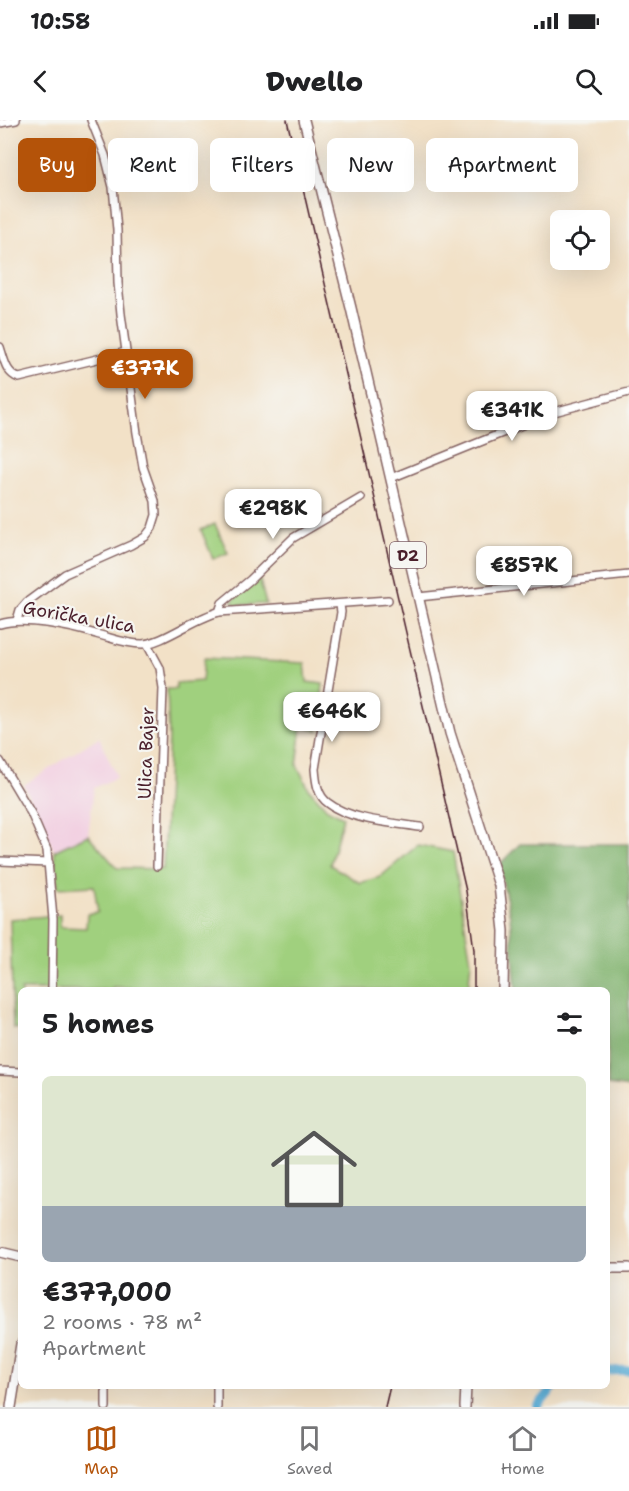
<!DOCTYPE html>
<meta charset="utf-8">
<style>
:root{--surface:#fff;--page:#f2f2f2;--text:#202124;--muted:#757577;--line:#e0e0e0;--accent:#b45309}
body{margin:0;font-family:"Shantell Sans",sans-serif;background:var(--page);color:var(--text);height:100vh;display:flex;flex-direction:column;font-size:22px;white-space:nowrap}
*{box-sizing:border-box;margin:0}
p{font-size:20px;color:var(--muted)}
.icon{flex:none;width:33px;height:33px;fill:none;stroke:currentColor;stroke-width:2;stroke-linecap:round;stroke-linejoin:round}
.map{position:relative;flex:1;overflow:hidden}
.details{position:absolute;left:18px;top:867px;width:592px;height:402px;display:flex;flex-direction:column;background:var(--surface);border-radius:9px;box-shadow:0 6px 24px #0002}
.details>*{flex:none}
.top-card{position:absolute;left:18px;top:18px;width:594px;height:54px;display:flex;gap:12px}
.controls{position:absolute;left:550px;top:90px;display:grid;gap:12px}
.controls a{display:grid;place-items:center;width:60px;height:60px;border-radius:9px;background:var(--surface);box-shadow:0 6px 24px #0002;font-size:30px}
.price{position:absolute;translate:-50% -51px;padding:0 14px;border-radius:12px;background:#fff;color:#222;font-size:20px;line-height:39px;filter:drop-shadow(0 2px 3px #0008)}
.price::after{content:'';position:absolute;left:50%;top:36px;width:18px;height:14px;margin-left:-9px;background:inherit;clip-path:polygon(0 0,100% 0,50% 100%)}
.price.active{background:var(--accent);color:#fff}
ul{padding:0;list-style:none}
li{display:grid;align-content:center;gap:12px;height:318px;padding:0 24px}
li span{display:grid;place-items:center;height:186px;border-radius:9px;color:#555}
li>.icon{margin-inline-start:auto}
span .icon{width:108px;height:108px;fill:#fffc;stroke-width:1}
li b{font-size:26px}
h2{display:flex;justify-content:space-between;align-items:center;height:72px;padding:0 24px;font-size:26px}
.chip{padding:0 21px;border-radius:9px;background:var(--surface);box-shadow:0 6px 24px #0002;font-size:21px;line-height:54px}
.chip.active{background:var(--accent);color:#fff}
.status{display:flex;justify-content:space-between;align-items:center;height:42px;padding:0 30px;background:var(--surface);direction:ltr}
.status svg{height:16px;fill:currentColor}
header{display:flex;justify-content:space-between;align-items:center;height:78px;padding:0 24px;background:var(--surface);font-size:27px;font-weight:800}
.menu{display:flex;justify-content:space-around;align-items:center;height:84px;border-top:2px solid var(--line);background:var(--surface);font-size:16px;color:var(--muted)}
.menu a{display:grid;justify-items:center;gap:3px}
.menu .active{color:var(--accent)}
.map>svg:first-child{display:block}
.built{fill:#f2cfe1}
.green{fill:#a0d07e;stroke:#757854;stroke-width:1.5}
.forest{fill:#80b26d;stroke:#65684c;stroke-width:1.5}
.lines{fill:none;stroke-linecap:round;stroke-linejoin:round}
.river{stroke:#5caed7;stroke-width:9}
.minor-casing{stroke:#856362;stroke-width:10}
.major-casing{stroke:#856362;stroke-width:12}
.minor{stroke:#fff;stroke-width:7}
.major{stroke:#fff;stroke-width:9}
.rail{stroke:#4a1f2b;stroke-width:1.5}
.labels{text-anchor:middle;stroke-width:4.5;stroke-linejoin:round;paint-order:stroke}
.shield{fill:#f6f6f2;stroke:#7e6067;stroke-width:1.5}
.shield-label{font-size:16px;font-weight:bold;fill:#4a1f2b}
.street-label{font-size:18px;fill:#4a1f2b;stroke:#f6f6f2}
</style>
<div class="status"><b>10:58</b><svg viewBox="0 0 49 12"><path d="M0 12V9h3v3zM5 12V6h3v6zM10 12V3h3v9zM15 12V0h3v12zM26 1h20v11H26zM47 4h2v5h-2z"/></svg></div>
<header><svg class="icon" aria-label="back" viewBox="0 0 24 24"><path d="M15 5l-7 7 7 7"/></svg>Dwello<svg class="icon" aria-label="search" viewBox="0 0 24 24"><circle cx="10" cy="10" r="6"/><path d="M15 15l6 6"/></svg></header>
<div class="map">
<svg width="629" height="1287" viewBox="0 0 629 1287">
<rect width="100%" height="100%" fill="#f6f6f2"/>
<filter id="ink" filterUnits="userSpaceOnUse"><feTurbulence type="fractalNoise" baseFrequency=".0167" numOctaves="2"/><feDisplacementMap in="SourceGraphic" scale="12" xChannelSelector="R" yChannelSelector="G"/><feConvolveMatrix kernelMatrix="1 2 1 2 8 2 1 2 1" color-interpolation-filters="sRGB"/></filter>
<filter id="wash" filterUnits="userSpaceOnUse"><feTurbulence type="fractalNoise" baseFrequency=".008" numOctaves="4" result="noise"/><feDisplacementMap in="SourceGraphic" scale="24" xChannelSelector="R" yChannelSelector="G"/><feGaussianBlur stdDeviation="1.35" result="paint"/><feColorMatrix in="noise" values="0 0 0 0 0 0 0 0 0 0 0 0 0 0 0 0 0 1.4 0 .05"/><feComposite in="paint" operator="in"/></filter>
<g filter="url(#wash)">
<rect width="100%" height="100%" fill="#f2e1c7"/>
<!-- built -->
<path class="built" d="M99,617L117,657L94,668L88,715L54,731L24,665Z"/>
<!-- green -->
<g class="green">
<path d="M215,404L228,433L213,439L201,410Z"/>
<path d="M259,457L266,484L235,485L232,481Z"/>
<path d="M204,538L305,543L307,562L323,564L318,610L302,606L297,645L309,669L327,689L343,697L330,745L360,763L380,757L418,725L453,732L471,842L468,870H176L113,867L112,870H21V909L13,908L10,799L60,795V807L86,808L87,794L98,792L94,766L58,768L54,731L88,715L117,748L163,749L169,616L167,569H176V563L202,561Z"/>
</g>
<!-- forest -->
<path class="forest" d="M520,724H629V968L608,965V870H516L510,796L499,745Z"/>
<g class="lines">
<!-- river -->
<g class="river">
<path d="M608,1251L629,1250"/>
<path d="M537,1287L555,1266"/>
</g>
</g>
</g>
<g filter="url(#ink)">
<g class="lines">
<!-- minor casing -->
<g class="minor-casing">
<g id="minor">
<path d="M0,3L16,0"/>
<path d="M0,227C4,239 6,254 19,258L126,232"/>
<path d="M391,358L554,292L629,272"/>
<path d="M418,477L629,455"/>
<path d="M340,485L341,492L315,649C316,661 317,675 328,683C349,700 394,703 420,707"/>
<path d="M219,492L222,483L250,460L293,418L361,378"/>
<path d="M17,500L20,490L27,482L65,454L131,425L145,417L152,408L156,395L155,381L143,347L137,313L121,194L118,163L117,110L113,67L105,35L91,0"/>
<path d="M0,504C24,496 72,507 96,514C112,518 125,524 142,524C162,524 196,497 219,492L388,480"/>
<path d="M147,524L160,548L163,568L157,746"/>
<path d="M0,641L31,693L47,730L53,799L52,870"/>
<path d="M0,741L49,743"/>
<path d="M0,951L21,952"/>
<path d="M217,1266V1287"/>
<path d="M106,1287V1266"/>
</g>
</g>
<!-- major casing -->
<g class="major-casing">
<g id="major">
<path d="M304,0L351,188L450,613L499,765L504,811L503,870"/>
<path d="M0,1132L21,1137"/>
<path d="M608,1148H629"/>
<path d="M11,1287L21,1224"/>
<path d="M465,1287L466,1266"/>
</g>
</g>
<!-- minor -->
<use href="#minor" class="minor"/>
<!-- major -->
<use href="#major" class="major"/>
<!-- rail -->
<g class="rail">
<path d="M287,0L466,771L474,830V870"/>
<path d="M385,1287L390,1266"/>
</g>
</g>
</g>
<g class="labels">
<!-- shield labels -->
<rect class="shield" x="390" y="422" width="36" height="26" rx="4.5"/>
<g class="shield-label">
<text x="408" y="441">D2</text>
</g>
<!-- street labels -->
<g class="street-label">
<text transform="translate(79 497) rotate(10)" y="6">Gorička ulica</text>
<text transform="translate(146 633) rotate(-88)" y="6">Ulica Bajer</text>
</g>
</g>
</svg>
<div class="controls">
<a><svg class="icon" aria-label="locate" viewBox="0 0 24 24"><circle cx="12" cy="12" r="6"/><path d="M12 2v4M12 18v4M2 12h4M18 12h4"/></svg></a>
</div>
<b class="price active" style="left:145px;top:280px">€377K</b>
<b class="price" style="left:512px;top:322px">€341K</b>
<b class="price" style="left:273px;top:420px">€298K</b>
<b class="price" style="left:524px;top:477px">€857K</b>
<b class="price" style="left:332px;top:623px">€646K</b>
<div class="top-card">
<a class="chip active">Buy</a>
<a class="chip">Rent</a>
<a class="chip">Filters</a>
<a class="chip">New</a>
<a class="chip">Apartment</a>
</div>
<section class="details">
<h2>5 homes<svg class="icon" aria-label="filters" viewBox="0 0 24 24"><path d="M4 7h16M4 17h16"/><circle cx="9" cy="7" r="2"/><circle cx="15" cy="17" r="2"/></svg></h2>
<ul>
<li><span style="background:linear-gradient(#dfe7d0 70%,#9aa5b1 0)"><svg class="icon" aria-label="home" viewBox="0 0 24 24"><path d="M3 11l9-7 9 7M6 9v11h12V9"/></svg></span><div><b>€377,000</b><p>2 rooms · 78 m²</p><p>Apartment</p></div></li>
</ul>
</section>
</div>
<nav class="menu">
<a class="active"><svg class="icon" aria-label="map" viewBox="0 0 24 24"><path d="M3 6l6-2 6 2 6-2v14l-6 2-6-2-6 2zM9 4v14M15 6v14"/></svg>Map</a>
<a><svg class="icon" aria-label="saved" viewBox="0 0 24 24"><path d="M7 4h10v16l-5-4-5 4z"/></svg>Saved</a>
<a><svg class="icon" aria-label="home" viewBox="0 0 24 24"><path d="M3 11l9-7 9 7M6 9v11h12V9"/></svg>Home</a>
</nav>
